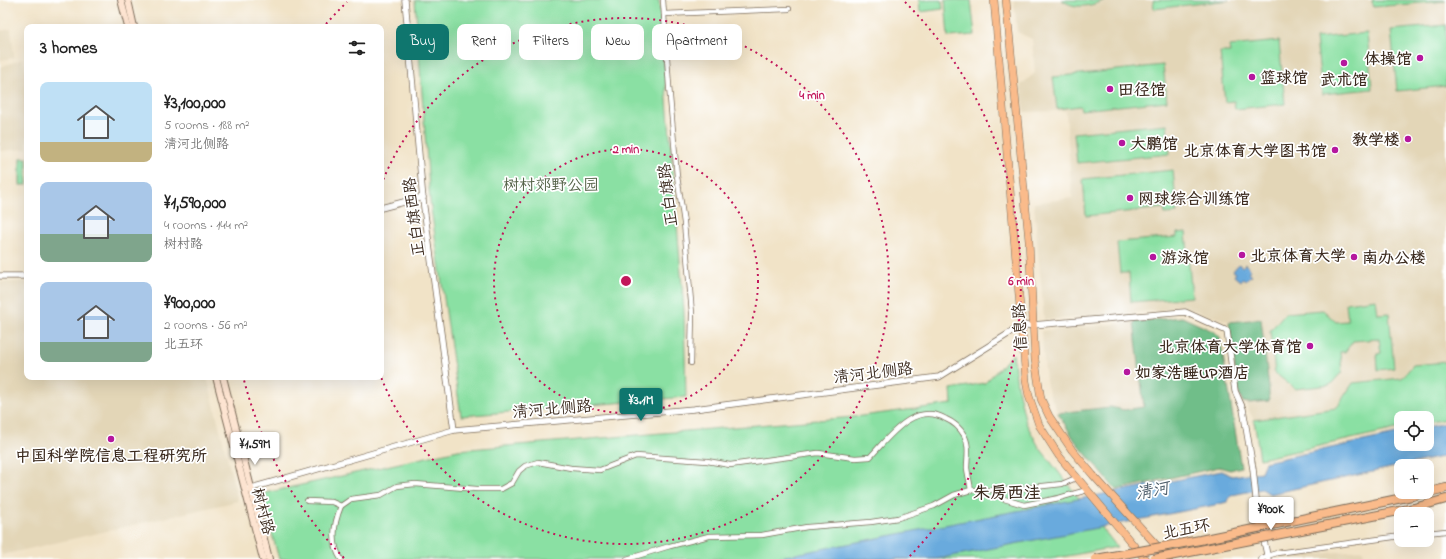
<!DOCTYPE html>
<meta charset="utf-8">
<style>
:root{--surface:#fff;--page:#f6f6f6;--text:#222;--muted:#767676;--accent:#0f766e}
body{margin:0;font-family:"Indie Flower","LXGW WenKai TC",sans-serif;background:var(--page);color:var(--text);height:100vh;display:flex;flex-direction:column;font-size:15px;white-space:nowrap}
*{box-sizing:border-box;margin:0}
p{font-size:13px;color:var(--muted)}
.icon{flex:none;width:22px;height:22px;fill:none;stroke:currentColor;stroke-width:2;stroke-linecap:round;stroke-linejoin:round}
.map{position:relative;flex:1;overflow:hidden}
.drawer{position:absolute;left:24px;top:24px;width:360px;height:356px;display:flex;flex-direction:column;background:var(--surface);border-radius:8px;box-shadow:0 4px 16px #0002}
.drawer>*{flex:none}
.top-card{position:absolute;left:396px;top:24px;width:380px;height:36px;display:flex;gap:8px}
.fabs{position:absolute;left:1394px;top:411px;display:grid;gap:8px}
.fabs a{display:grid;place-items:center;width:40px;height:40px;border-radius:8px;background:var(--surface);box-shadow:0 4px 16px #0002;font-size:20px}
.price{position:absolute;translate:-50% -34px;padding:0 9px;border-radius:4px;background:#fff;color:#222;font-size:13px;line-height:26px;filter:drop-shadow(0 1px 2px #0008)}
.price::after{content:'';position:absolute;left:50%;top:24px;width:12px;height:9px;margin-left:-6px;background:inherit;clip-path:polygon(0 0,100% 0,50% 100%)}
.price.active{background:var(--accent);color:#fff}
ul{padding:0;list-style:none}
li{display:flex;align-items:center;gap:12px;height:100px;padding:0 16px}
li span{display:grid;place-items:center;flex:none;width:112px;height:80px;border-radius:8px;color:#555}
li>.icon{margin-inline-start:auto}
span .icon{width:48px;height:48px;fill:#fffc;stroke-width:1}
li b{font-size:17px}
h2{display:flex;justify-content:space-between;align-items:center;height:48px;padding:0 16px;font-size:17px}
.tag{padding:0 14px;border-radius:8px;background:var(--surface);box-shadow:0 4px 16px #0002;font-size:14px;line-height:36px}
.tag.active{background:var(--accent);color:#fff}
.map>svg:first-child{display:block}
.built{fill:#e3d6b7}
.green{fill:#8ae0a3;stroke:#628560}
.forest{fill:#6fbe89;stroke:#557454}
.water{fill:#69aadd;stroke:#526a7e}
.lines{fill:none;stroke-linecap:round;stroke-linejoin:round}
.minor-casing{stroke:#7b6b59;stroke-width:6}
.tertiary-casing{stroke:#7b6b59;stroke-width:7}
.secondary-casing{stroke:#7b6b59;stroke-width:8}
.primary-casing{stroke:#7b6b59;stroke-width:8}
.motorway-casing{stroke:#7b6b59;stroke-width:10}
.minor{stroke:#fff;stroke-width:4.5}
.tertiary{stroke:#fff;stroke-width:5.5}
.secondary{stroke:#fde4d1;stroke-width:6}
.primary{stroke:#fabb8b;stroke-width:7}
.motorway{stroke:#fabb8b;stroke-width:8}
.motorway-bridge-casing{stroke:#7b6b59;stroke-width:10;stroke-linecap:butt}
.motorway-bridge{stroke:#fabb8b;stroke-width:8}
.ring{fill:none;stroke:#c2185b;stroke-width:2;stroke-dasharray:2 4}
.poi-dot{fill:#b5179e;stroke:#fff;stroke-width:1.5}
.labels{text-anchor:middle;stroke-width:3.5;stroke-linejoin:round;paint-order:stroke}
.poi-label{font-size:16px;font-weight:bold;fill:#3b2a1e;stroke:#fff;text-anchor:start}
.park-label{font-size:16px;fill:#536146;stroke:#fff}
.street-label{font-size:16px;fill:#3b2a1e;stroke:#fff}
.water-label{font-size:17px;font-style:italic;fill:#4d5d6a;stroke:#fff}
.neighbourhood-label{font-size:17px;font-weight:bold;fill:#3b2a1e;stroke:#fff}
.centre{fill:#c2185b;stroke:#fff;stroke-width:2}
.ring-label{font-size:12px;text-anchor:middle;font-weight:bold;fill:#c2185b;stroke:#fff;stroke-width:3.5;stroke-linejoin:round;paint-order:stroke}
</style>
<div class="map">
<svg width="1446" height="559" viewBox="0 0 1446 559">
<rect width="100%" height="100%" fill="#fff"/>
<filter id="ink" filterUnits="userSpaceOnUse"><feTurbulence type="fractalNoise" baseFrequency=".025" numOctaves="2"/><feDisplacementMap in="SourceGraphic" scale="8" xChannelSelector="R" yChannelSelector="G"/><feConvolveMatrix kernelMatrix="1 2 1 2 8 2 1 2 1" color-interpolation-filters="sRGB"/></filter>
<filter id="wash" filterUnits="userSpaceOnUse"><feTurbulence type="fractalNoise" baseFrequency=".012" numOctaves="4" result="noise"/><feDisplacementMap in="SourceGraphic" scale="16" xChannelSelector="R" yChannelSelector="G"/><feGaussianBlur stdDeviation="0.9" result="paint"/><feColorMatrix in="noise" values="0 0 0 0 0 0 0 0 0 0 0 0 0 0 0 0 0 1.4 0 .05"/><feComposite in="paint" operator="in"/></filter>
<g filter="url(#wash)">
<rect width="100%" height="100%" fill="#f1e3c7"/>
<!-- built -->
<g class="built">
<path d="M1014,0H1446V362L1413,365L1402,378L1353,383L1336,408L1254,420L1240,393L1231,322L1187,308L1044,320L1034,203L1072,198L1066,111L1024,112L1021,85L1035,73L1032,39L1017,32Z"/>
<path d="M11,29L14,58L0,60V31Z"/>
<path d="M23,59L27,74V149L0,151V67Z"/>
<path d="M0,282H27V377H207L238,501L2,555L0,545Z"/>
<path d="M1134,322L1144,407L1124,410L1110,407L1058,413L1049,393L1046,380L1041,331Z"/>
<path d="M1363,550L1364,559H1277L1290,556Z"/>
</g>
<!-- green -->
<g class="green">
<path d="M415,0H659L684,311L686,397L461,416L430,201Z"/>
<path d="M919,0H942L943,9L920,12Z"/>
<path d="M945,0H971L975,35L948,37Z"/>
<path d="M1062,0H1105C1091,6 1075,10 1062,0Z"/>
<path d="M1153,0H1229L1154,9Z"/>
<path d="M1372,0H1446V1L1373,7Z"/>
<path d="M1446,25V86L1397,91L1391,30Z"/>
<path d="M1367,33L1372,89L1322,94L1316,38Z"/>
<path d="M1279,41L1285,104L1235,109L1234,101L1225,102L1220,52H1230L1229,46Z"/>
<path d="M1163,65L1167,101L1081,110L1080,106L1057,109L1053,77Z"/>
<path d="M1167,124L1170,154L1077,163L1074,133Z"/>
<rect x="20" y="158" width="7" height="27"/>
<path d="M1173,170L1177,213L1165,214L1164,208L1086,216L1083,179Z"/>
<path d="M1186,232L1192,297L1131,302L1129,273H1120L1117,242L1177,237V233Z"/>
<path d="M1376,299L1378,314L1389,313L1394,368L1378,370L1377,354L1381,353L1379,339L1353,341L1345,352H1340L1342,372L1330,385L1295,389L1275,373L1270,331L1285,313L1323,310L1336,322L1348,321L1346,303Z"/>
<path d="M1013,354L1017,385L1026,423L1039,447L1117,547L1051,559H279L261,494L458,450L854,417L952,404L951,389L985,383Z"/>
<path d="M1446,362V419L1427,423V418H1401V428L1260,459L1254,420L1336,408L1353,383L1402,378L1413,365Z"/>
</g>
<!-- forest -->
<g class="forest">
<path d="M1182,317L1215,332L1220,337L1241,467L1230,470L1219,467L1116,490L1075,441L1058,413L1110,407L1124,410L1144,407L1134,322Z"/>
<path d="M1261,319L1269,388V401L1249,403L1243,402L1238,392L1229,322Z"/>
</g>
<!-- water -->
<g class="water">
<path d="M1239,264L1242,267L1245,264L1251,270L1248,272L1251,275L1245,281L1243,279L1240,281L1234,276L1236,273L1233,271Z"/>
<path d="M1446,423V456L1270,494L1262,489L1232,495L1227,502L1215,505L937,559H770L1222,471L1232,476L1261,472L1265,462L1401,433V444H1427V427Z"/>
</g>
</g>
<g filter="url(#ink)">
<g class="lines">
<!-- minor casing -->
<g class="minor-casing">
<g id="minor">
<path d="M663,0L669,86L677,176L684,223L692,313L691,363"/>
<path d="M664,14L789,9"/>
<path d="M997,490L1004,499L1024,505L1059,498L1087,490"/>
<path d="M307,501L332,502L341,506C334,523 330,542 341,559"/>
<path d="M341,506L351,499L381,495L397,486L415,484L477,489H501L512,483L519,471L525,466L538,462L571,468L600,470L636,456L707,461L730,465L818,453L855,458L870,457C890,436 914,401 946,419C953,422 960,428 964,435C970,445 967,458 967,468C968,476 970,483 971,490"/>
<path d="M1427,533L1446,531"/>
<path d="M1267,556L1277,553L1401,536"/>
<path d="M627,559L670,546L709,536L762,535L807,527L871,522L898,518L934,506L954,495L971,490H1005L1062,484L1076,478"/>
</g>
</g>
<!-- tertiary casing -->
<g class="tertiary-casing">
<g id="tertiary">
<path d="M405,0L423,200L454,430"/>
<path d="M381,208L423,197"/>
<path d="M0,276H27"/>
<path d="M248,489L454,430L694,409L939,377L1021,326L1185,312L1227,331L1235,391L1243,409L1253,469L1257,509L1268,559"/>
<path d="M1261,559L1267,556"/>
</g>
</g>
<!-- secondary casing -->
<g class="secondary-casing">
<g id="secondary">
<path d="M121,0L128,27"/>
<path d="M128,0L134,27"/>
<path d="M216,377L263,559"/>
<path d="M223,377L269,559"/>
</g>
</g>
<!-- primary casing -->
<g class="primary-casing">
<g id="primary">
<path d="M994,0L1021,319L1026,381L1029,396L1039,425L1059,456L1145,559"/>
<path d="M1006,0L1029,241L1035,360L1041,399L1049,416L1072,450L1093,475L1169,559"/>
</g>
</g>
<!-- motorway casing -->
<g class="motorway-casing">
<g id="motorway">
<path d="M1412,496L1446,488"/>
<path d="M1414,508L1446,499"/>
</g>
</g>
<!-- minor -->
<use href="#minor" class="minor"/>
<!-- tertiary -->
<use href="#tertiary" class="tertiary"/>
<!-- secondary -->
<use href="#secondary" class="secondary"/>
<!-- primary -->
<use href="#primary" class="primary"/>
<!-- motorway -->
<use href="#motorway" class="motorway"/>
<!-- motorway-bridge casing -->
<g class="motorway-bridge-casing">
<g id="motorway-bridge">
<path d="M1096,559L1200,540L1412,496"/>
<path d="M1154,559L1414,508"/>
</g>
</g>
<!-- motorway-bridge -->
<use href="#motorway-bridge" class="motorway-bridge"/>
</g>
</g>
<!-- distance rings -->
<g class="ring">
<circle cx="626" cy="281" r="132"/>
<path d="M381 185A263 263 0 1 1 381 377"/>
<path d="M344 558A395 395 0 0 1 244 380M326 24A395 395 0 0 1 347 2M905 2A395 395 0 0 1 908 558"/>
</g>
<!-- markers -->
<g class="poi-dot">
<circle cx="1420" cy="58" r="4"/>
<circle cx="1344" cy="63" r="4"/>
<circle cx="1252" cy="77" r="4"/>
<circle cx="1110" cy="89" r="4"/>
<circle cx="1408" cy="139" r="4"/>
<circle cx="1122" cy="143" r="4"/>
<circle cx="1335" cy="150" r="4"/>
<circle cx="1130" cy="198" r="4"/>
<circle cx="1242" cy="255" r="4"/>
<circle cx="1153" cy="257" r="4"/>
<circle cx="1354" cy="257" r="4"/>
<circle cx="1310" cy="346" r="4"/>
<circle cx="1127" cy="372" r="4"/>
<circle cx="111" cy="439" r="4"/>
</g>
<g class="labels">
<!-- poi labels -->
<g class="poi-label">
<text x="1412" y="64" text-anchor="end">体操馆</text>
<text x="1260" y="83">篮球馆</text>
<text x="1344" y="85" text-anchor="middle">武术馆</text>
<text x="1118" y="95">田径馆</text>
<text x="1400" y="145" text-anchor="end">教学楼</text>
<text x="1130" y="149">大鹏馆</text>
<text x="1327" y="156" text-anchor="end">北京体育大学图书馆</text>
<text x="1138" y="204">网球综合训练馆</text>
<text x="1250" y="261">北京体育大学</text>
<text x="1161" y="263">游泳馆</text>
<text x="1362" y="263">南办公楼</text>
<text x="1302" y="352" text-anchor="end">北京体育大学体育馆</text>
<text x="1135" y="378">如家浩睡UP酒店</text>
<text x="111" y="461" text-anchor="middle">中国科学院信息工程研究所</text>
</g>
<!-- park labels -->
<g class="park-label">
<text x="551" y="190">树村郊野公园</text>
</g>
<!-- street labels -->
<g class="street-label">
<text transform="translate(667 195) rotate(-97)" y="6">正白旗路</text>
<text transform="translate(413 217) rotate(-97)" y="6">正白旗西路</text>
<text transform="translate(1019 327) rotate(-93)" y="6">信息路</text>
<text transform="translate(873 372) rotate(-7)" y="6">清河北侧路</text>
<text transform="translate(552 408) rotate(-5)" y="6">清河北侧路</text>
<text transform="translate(264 511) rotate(75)" y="6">树村路</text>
<text transform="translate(1186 528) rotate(-11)" y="6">北五环</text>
</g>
<!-- water labels -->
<g class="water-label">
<text transform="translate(1152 490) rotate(-11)" y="6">清河</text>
</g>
<!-- neighbourhood labels -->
<g class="neighbourhood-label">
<text x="1007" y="498">朱房西洼</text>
</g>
</g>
<circle cx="626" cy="281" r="6" class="centre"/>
<g class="ring-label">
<text x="812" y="99">4 min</text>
<text x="626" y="153">2 min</text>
<text x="1021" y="285">6 min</text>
</g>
</svg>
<div class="fabs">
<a><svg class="icon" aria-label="locate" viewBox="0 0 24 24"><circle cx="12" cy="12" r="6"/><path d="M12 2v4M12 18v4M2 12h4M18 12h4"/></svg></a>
<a>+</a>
<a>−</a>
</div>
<b class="price active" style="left:641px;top:422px">¥3.1M</b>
<b class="price" style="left:255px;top:466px">¥1.59M</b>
<b class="price" style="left:1271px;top:531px">¥900K</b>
<div class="top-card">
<a class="tag active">Buy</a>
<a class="tag">Rent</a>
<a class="tag">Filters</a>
<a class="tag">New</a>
<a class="tag">Apartment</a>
</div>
<section class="drawer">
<h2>3 homes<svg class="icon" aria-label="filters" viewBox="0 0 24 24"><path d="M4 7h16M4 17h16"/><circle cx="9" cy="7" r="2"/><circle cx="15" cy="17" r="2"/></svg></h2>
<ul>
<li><span style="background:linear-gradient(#bfe0f5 75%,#c2b280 0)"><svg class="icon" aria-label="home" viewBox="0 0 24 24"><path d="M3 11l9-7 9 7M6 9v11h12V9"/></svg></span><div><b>¥3,100,000</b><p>5 rooms · 188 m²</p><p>清河北侧路</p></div></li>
<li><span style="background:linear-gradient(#a9c7e8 65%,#7fa58c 0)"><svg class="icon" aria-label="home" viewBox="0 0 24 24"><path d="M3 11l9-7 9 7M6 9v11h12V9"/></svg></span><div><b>¥1,590,000</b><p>4 rooms · 144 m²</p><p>树村路</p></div></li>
<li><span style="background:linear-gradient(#a9c7e8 75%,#7fa58c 0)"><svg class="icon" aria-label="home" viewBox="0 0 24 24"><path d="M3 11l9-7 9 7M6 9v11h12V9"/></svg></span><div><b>¥900,000</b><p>2 rooms · 56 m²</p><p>北五环</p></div></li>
</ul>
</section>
</div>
